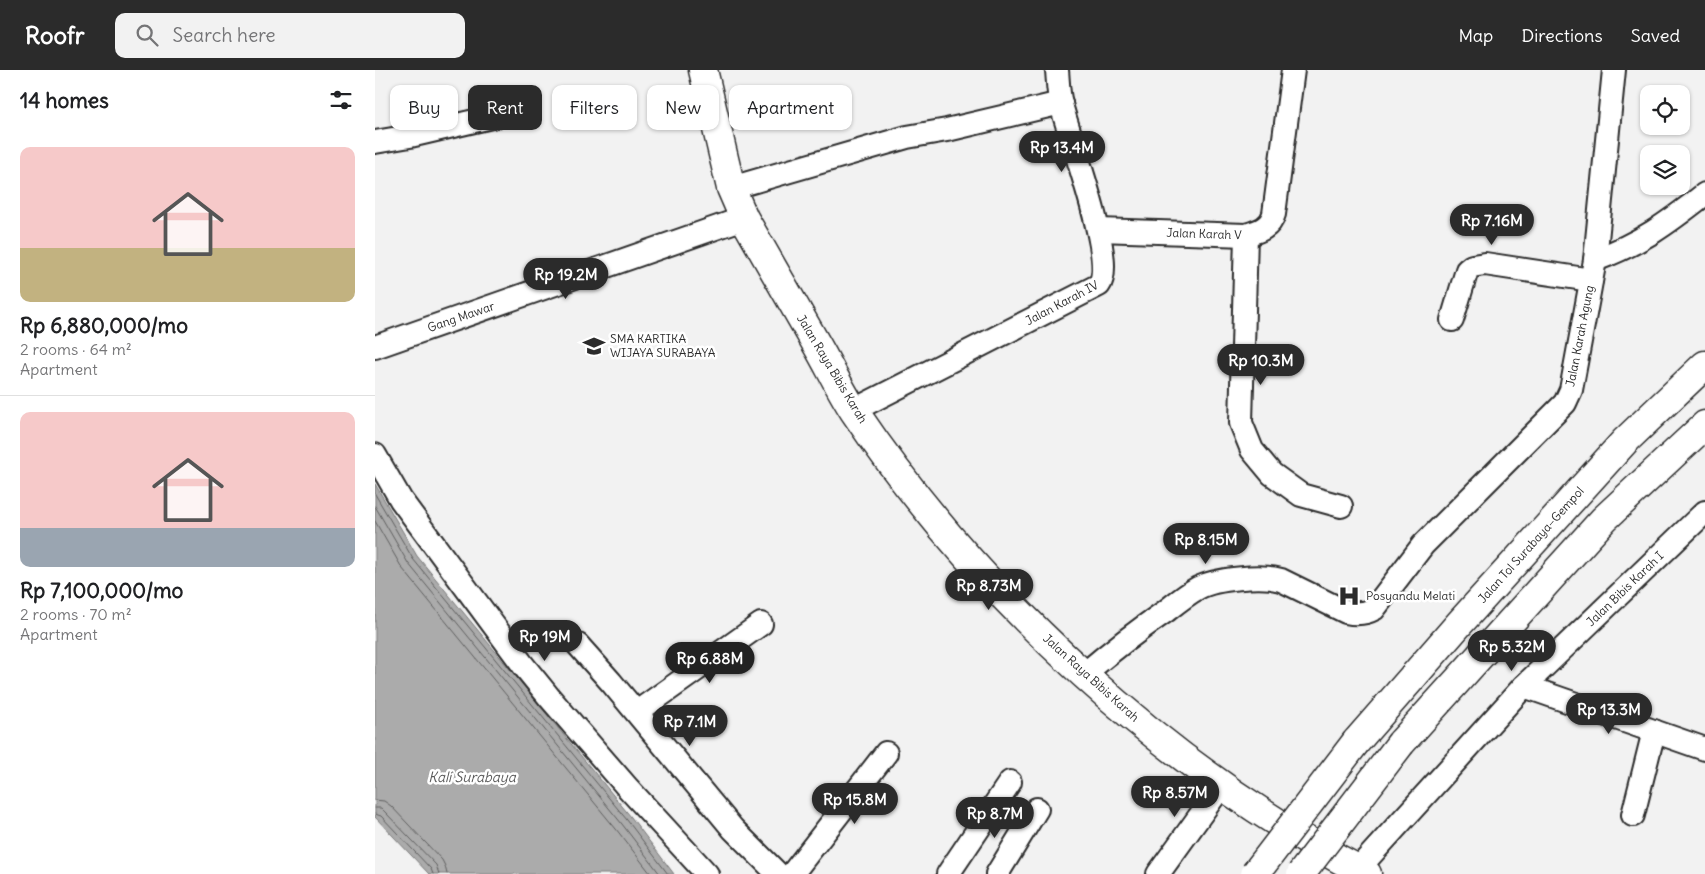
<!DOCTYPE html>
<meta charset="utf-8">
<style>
:root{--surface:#fff;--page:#f2f2f2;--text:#202124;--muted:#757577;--line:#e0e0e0;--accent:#2b2b2b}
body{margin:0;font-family:Delius,sans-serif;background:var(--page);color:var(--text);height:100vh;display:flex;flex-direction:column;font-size:19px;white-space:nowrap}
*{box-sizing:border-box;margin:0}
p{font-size:16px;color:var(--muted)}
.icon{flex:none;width:28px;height:28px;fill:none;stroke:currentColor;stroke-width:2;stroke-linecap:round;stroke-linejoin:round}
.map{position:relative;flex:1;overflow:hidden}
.drawer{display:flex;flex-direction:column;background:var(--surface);width:375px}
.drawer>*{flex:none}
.hud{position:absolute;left:15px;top:15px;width:475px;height:45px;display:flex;gap:10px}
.buttons{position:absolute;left:1265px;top:15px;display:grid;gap:10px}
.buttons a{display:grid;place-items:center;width:50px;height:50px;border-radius:10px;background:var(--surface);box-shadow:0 1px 4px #0004;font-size:25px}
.price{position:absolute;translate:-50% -42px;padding:0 11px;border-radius:18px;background:var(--accent);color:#fff;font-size:16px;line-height:32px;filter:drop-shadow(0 1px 2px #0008)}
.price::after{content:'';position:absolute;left:50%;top:30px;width:15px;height:11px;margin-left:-8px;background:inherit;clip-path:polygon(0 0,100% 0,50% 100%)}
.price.active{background:#222;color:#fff}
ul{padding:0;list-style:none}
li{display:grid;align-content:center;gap:10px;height:265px;padding:0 20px}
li+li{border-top:1px solid var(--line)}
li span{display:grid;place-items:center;height:155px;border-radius:10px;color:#555}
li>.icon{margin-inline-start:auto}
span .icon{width:90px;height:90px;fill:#fffc;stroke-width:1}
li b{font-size:21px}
h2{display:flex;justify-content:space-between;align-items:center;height:60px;padding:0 20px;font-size:21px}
.tag{padding:0 18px;border-radius:10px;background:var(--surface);box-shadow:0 1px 4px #0004;font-size:18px;line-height:45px}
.tag.active{background:var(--accent);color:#fff}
header{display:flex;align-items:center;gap:30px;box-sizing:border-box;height:70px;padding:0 25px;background:var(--accent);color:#fff}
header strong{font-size:24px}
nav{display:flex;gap:28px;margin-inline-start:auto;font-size:18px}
.search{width:350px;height:45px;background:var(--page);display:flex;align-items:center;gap:12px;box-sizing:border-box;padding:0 18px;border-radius:10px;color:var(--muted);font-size:19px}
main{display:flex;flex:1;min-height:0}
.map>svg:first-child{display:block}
.water{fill:#ababab;stroke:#787878}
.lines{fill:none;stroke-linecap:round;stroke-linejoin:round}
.shore{stroke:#5e5e5e;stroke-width:1}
.minor-casing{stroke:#2b2b2b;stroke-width:26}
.major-casing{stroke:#2b2b2b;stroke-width:31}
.highway-casing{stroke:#2b2b2b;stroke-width:31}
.minor{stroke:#fff;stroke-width:22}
.major{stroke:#fff;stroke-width:28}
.highway{stroke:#fff;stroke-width:28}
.highway-bridge-casing{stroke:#2b2b2b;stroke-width:31;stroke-linecap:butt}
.highway-bridge{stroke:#fff;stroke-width:28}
.labels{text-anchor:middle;stroke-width:5;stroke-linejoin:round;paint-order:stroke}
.street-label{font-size:12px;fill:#2b2b2b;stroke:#fff}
.poi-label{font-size:12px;fill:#2b2b2b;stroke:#fff;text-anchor:start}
.water-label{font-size:14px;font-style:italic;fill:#585858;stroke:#fff}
</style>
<header>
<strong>Roofr</strong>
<div class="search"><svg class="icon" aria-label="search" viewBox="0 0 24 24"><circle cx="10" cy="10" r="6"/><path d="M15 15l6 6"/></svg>Search here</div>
<nav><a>Map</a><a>Directions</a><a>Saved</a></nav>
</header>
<main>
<section class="drawer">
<h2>14 homes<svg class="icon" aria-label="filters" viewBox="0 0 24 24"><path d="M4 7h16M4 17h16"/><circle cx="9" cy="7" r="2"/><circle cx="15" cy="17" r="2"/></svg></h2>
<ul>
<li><span style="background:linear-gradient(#f6c9c9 65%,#c2b280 0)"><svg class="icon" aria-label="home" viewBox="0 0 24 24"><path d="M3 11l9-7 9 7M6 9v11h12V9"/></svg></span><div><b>Rp 6,880,000/mo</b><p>2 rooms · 64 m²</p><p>Apartment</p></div></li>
<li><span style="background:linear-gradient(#f6c9c9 75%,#9aa5b1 0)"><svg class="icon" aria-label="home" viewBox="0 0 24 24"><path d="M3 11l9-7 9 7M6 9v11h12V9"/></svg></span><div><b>Rp 7,100,000/mo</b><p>2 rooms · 70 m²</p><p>Apartment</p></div></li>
</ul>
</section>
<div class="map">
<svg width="1330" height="804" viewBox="0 0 1330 804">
<rect width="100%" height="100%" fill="#f2f2f2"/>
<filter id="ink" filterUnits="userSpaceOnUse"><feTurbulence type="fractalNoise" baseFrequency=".02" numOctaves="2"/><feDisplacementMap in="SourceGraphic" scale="10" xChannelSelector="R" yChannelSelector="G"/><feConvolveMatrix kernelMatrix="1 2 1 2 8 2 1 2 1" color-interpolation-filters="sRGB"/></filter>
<g filter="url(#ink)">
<!-- water -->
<path class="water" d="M0,414L42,486L256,747L299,804H54L0,747Z"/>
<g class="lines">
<!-- shore -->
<g class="shore">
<path d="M0,424L38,489L252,750L293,804"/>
<path d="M0,436L33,493L247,754L285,804"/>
<path d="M0,451L27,498L241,759L276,804"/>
<path d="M0,730L9,731L16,736L67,790L70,796L72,804"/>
<path d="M0,738H6L10,742L61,795L64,804"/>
<path d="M0,744L6,746L56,799L58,804"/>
</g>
<!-- minor casing -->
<g class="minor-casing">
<g id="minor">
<path d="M0,72L35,66L151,39"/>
<path d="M356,118L532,67L572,60L686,33"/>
<path d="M724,160L871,165C884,161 895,158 899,144L918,0"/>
<path d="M871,165L866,353L877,380L897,404L926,425L966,436"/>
<path d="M1220,190C1266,173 1292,154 1330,124"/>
<path d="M1077,250L1092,200L1097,196L1110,194L1216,210"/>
<path d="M0,277L369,148"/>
<path d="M479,340L724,215C742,191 694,67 686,34C683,23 683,11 682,0"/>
<path d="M0,385L26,430L148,595L174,627L252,717L332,804"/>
<path d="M203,575L236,612L358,759L403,804"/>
<path d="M708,605C735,582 762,561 791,541C801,533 812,524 823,518C840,509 887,504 906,510L971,542C980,544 990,544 999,539L1048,475L1190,333L1196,320L1220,190L1239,0"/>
<path d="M1149,616L1330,679"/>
<path d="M262,642L386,554"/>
<path d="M1258,745L1279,661"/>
<path d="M983,799L1149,616L1330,442"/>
<path d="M417,804L511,683"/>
<path d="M573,804L635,712"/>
<path d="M622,804L662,739"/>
<path d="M783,804L847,715"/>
</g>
</g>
<!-- major casing -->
<g class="major-casing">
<path id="major" d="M328,0L356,118L369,148C394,191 418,234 443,277C455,298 466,321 479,341C605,528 792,700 992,804"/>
</g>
<!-- highway casing -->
<g class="highway-casing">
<g id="highway">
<path d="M981,672L1084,554L1250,371L1330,295"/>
<path d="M1026,673L1229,449L1330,355"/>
</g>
</g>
<!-- minor -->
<use href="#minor" class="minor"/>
<!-- major -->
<use href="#major" class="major"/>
<!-- highway -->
<use href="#highway" class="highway"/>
<!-- highway-bridge casing -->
<g class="highway-bridge-casing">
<g id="highway-bridge">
<path d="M880,804L981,672"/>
<path d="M926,804L1026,673"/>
</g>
</g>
<!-- highway-bridge -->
<use href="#highway-bridge" class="highway-bridge"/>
</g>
</g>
<!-- icons -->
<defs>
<g id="school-bare" transform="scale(1.725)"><path d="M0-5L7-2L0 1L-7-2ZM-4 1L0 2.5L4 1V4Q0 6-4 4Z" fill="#2b2b2b" stroke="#fff" stroke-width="2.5" paint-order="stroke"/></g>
<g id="hospital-bare" transform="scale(1.725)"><path d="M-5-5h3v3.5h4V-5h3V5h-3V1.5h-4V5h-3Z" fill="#2b2b2b" stroke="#fff" stroke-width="2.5" paint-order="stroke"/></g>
</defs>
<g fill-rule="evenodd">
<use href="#school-bare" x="219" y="276"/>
<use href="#hospital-bare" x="974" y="526"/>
</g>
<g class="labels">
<!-- street labels -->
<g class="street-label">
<text transform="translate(829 164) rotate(2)" y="4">Jalan Karah V</text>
<text transform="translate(687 233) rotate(-28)" y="4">Jalan Karah IV</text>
<text transform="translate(86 247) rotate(-19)" y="4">Gang Mawar</text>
<text transform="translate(1205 266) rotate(-79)" y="4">Jalan Karah Agung</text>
<text transform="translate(457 299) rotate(59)" y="4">Jalan Raya Bibis Karah</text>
<text transform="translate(1156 475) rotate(-48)" y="4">Jalan Tol Surabaya–Gempol</text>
<text transform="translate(1250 519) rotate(-44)" y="4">Jalan Bibis Karah I</text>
<text transform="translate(716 608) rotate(42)" y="4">Jalan Raya Bibis Karah</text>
</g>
<!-- poi labels -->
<g class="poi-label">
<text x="235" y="273">SMA KARTIKA<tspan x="235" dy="14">WIJAYA SURABAYA</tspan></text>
<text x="991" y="530">Posyandu Melati</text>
</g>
<!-- water labels -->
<g class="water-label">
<text x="97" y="712">Kali Surabaya</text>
</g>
</g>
</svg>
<div class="buttons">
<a><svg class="icon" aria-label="locate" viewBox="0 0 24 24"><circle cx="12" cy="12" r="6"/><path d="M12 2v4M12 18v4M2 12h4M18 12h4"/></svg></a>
<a><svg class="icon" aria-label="layers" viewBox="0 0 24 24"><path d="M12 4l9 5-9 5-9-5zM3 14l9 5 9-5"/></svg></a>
</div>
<b class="price" style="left:687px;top:103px">Rp 13.4M</b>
<b class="price" style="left:1117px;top:176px">Rp 7.16M</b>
<b class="price" style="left:191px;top:230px">Rp 19.2M</b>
<b class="price" style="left:886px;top:316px">Rp 10.3M</b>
<b class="price" style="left:831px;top:495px">Rp 8.15M</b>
<b class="price" style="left:614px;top:541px">Rp 8.73M</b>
<b class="price" style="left:170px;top:592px">Rp 19M</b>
<b class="price" style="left:1137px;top:602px">Rp 5.32M</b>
<b class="price active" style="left:335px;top:614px">Rp 6.88M</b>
<b class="price" style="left:1234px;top:665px">Rp 13.3M</b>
<b class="price" style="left:315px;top:677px">Rp 7.1M</b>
<b class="price" style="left:800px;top:748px">Rp 8.57M</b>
<b class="price" style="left:480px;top:755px">Rp 15.8M</b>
<b class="price" style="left:620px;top:769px">Rp 8.7M</b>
<div class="hud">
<a class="tag">Buy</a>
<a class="tag active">Rent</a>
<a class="tag">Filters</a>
<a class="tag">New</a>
<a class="tag">Apartment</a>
</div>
</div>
</main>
